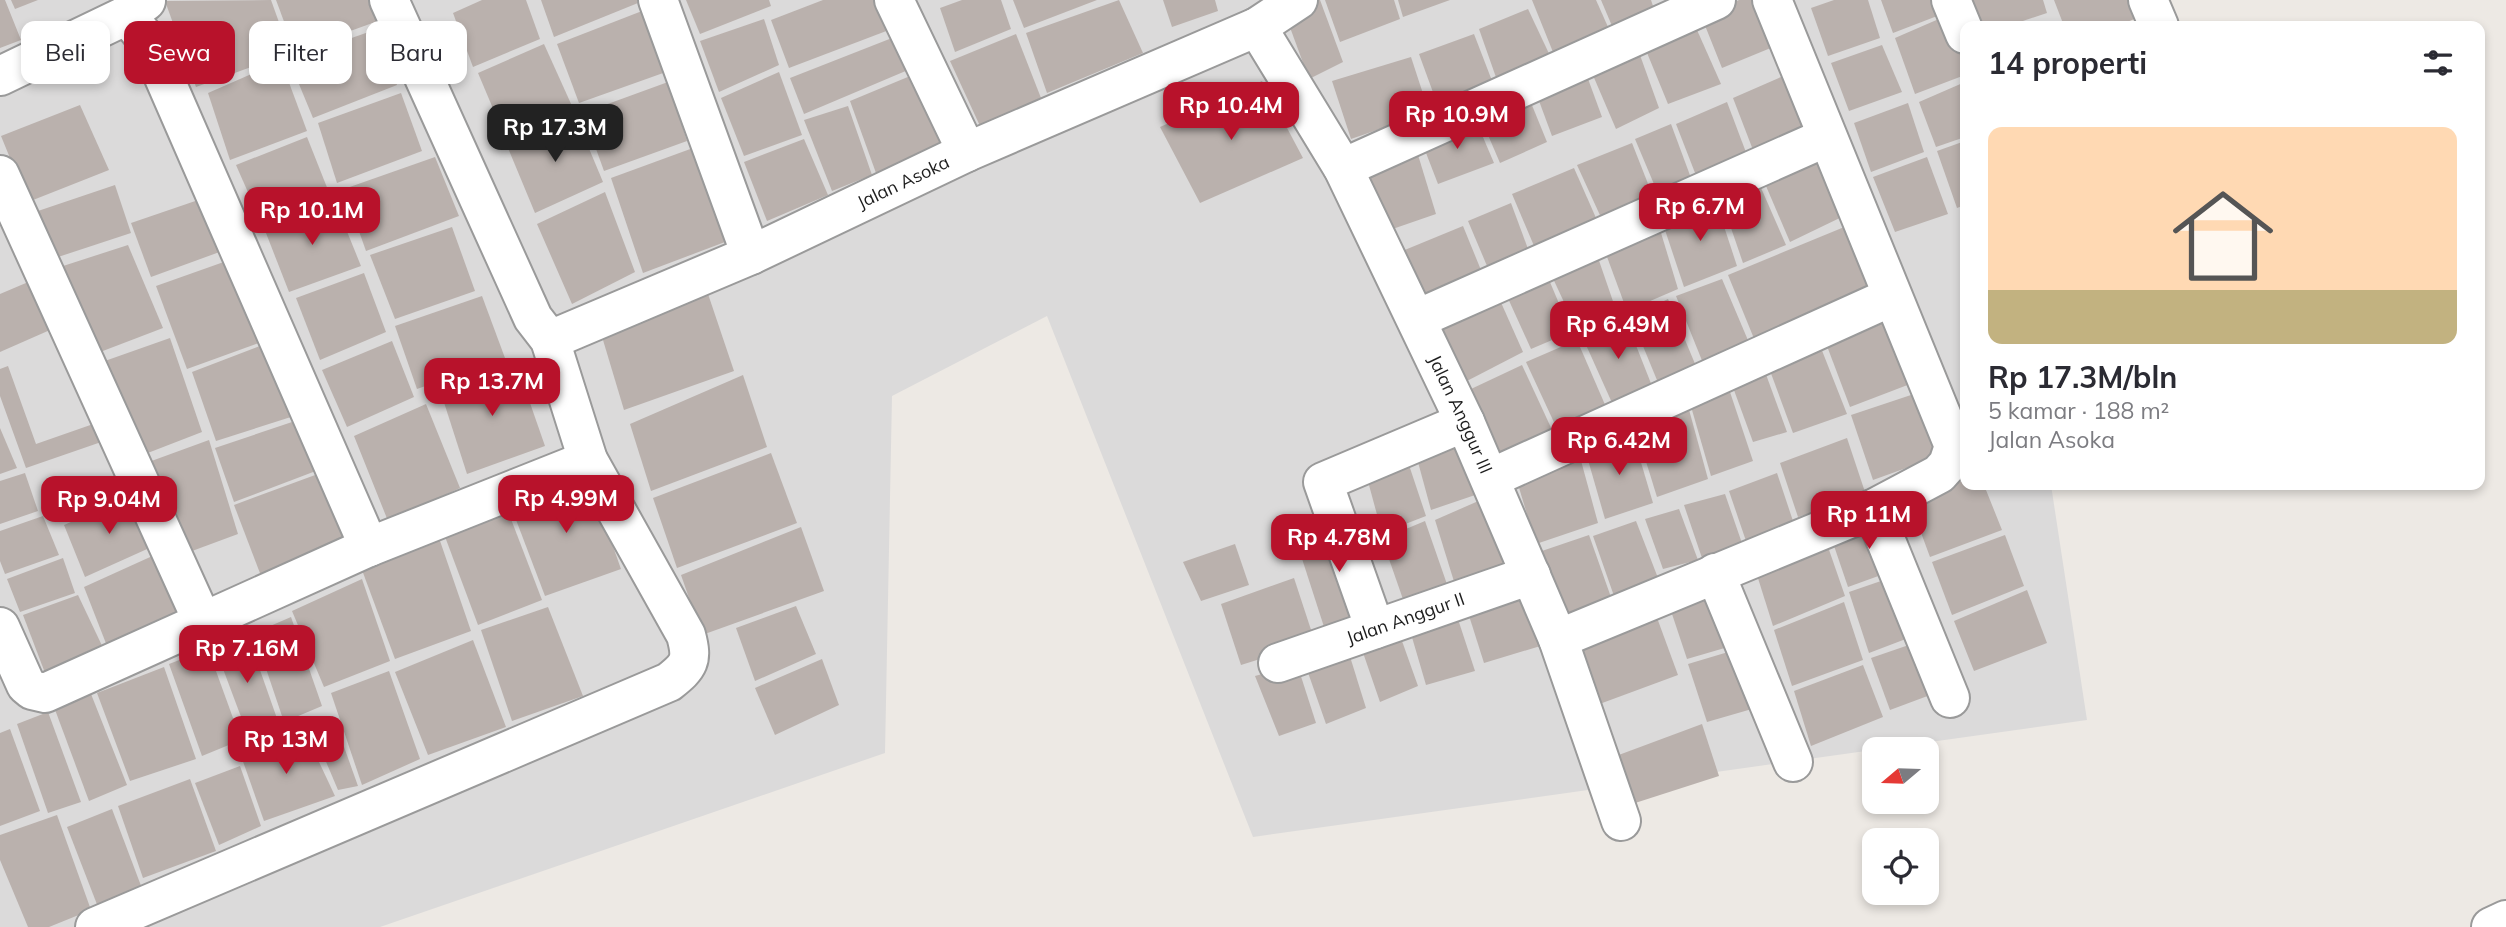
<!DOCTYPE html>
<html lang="id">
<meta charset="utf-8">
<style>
:root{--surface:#fff;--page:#f7f7f7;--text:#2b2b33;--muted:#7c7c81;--line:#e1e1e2;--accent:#b8122b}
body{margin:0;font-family:Mulish,sans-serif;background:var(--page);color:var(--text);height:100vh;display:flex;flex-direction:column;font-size:26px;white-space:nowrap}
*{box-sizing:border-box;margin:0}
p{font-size:23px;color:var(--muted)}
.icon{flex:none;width:38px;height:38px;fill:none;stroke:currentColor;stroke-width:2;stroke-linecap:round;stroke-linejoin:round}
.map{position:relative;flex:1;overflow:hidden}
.panel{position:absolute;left:1960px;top:21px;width:525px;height:469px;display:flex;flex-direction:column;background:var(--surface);border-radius:14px;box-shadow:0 4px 10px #0003}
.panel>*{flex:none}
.top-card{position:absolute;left:21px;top:21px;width:665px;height:63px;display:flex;gap:14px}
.needle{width:46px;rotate:251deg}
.buttons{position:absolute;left:1862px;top:737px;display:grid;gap:14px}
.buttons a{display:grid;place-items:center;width:77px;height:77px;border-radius:14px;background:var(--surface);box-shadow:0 4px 10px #0003;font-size:35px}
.price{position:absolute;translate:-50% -60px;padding:0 16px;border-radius:14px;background:var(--accent);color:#fff;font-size:23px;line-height:46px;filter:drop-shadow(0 2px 4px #0008)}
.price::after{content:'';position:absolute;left:50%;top:42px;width:21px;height:16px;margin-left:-10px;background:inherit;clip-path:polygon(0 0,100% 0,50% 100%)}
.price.selected{background:#222;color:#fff}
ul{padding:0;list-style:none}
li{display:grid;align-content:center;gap:14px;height:371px;padding:0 28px}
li+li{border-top:2px solid var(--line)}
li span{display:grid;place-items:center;height:217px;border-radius:14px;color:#555}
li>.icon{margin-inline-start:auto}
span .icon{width:126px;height:126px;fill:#fffc;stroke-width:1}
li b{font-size:30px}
h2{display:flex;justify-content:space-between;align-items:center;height:84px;padding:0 28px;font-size:30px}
.tag{padding:0 24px;border-radius:14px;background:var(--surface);box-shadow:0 4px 10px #0003;font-size:24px;line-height:63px}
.tag.selected{background:var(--accent);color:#fff}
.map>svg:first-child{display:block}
.residential{fill:#dbdada}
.building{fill:#bab1ad}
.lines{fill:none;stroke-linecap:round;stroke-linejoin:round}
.street-casing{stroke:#9a9a9a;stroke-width:42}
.street{stroke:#fff;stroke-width:38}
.labels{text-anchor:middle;stroke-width:6;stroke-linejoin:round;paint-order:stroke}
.street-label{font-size:18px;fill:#1d1d1d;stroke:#fff}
</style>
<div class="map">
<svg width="2506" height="927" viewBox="0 0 2506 927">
<rect width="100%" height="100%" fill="#ede9e4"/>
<!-- residential -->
<path class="residential" d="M0,0H2121L2110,26H1965V485H2051L2087,720L1253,837L1047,316L892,396L885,753L380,927H0Z"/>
<!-- building -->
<g class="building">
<path d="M0,0H5L21,40L0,48Z"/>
<path d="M11,0H38L15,9Z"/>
<path d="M271,0L290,53L196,87L165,1Z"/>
<path d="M276,0H370L378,21L295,51Z"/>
<path d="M482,0H526L540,39L473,67L453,13Z"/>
<path d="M541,0H637L638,3L554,37Z"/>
<path d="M686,0H769L771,6L700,34Z"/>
<path d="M823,0H878L889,30L789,68L771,20Z"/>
<path d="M962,0H1001L1011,29L955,52L940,8Z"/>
<path d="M1013,0H1097L1024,28Z"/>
<path d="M1119,0L1143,53L1047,93L1026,33Z"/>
<path d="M1163,0H1215L1218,11L1172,27Z"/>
<path d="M1314,0H1320L1343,62L1309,79L1288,22Z"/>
<path d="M1325,0H1394L1400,19L1340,42Z"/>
<path d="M1398,0H1450L1403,17Z"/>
<path d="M1532,0H1596L1612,36L1555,57Z"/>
<path d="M1601,0H1651L1656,15L1615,33Z"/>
<path d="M1739,0H1762L1778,45L1722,68L1702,18Z"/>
<path d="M1834,0H1868L1880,38L1828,56L1811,8Z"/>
<path d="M1881,0H1940L1945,13L1893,33Z"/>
<path d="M1968,0H2043L2047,13L2008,26H1979Z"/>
<path d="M2054,0H2136L2142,16L2117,26H2064Z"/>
<path d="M1528,9L1552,60L1498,83L1479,29Z"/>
<path d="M642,11L666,72L579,103L557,44Z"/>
<path d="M1948,15L1965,59V75L1915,94L1895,38Z"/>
<path d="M764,19L779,65L719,92L700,41Z"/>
<path d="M1693,21L1721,84L1668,104L1643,43Z"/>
<path d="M380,28L397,85L313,118L289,60Z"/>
<path d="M1016,34L1041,98L980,126L950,61Z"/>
<path d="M1474,34L1494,86L1438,106L1419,54Z"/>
<path d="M892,38L908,70L804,114L790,78Z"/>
<path d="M544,44L572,106L505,137L478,73Z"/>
<path d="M1636,44L1659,108L1616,129L1589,66Z"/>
<path d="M1882,45L1902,92L1849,111L1831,63Z"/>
<path d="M1411,57L1429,112L1351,139L1332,81Z"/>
<path d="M281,61L307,131L230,160L208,93Z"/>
<path d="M1584,68L1602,117L1552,136L1535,90Z"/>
<path d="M779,72L802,135L744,156L721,98Z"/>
<path d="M915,74L944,144L876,173L850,101Z"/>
<path d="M1788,74L1811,125L1753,150L1733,98Z"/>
<path d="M1262,81L1303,158L1200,203L1160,127Z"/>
<path d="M668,82L687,141L604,171L583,113Z"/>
<path d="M1965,82V137L1936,147L1919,102Z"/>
<path d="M401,93L422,151L337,183L318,123Z"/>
<path d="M1527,93L1547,142L1500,163L1479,114Z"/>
<path d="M1727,102L1747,155L1697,178L1676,124Z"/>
<path d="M1908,103L1924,152L1871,172L1854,123Z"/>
<path d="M80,105L109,170L28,202L1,136Z"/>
<path d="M848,106L872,175L832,191L804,120Z"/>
<path d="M575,115L603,182L535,213L508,148Z"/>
<path d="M1474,116L1494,163L1438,184L1421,140Z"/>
<path d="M1671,124L1691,178L1659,196L1635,139Z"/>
<path d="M307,137L330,195L262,224L236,165Z"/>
<path d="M804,139L828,195L767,221L744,162Z"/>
<path d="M1965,141V205L1957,208L1937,151Z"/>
<path d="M1632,143L1654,199L1604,224L1577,165Z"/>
<path d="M1415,145L1436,214L1381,233L1357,169Z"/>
<path d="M693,148L725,242L643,273L611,178Z"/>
<path d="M1822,153L1848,214L1790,242L1763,179Z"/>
<path d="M435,157L459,216L366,251L344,189Z"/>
<path d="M1927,157L1948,214L1895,232L1873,177Z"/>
<path d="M1574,168L1600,227L1537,253L1512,194Z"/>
<path d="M1758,181L1786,245L1743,263L1721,199Z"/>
<path d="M115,185L131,233L52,259L35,212Z"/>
<path d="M605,192L635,272L572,304L537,224Z"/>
<path d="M207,197L225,250L151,277L131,223Z"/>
<path d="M1715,199L1737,266L1684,287L1662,221Z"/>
<path d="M335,202L361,266L289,292L264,228Z"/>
<path d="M1511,203L1531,257L1490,273L1468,221Z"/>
<path d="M1658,223L1678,289L1627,311L1603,246Z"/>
<path d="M1854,223L1879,288L1755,341L1728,275Z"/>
<path d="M1463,226L1483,275L1419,300L1395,254Z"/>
<path d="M452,227L475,291L395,319L370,255Z"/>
<path d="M128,245L163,328L95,354L60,267Z"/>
<path d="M1595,249L1617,313L1576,328L1550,272Z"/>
<path d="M235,258L264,341L187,369L156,286Z"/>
<path d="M364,273L386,332L320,360L296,298Z"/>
<path d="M1547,275L1571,332L1531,349L1506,294Z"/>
<path d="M1722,279L1750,345L1703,363L1676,296Z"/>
<path d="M33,280L50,330L0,352V294Z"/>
<path d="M706,288L734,371L624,410L600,330Z"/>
<path d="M482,296L505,358L417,389L395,326Z"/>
<path d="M1499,298L1523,352L1463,383L1437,328Z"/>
<path d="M1668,299L1698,371L1659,385L1631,317Z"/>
<path d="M1894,319L1918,381L1850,407L1827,346Z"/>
<path d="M1626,320L1652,386L1613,405L1582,336Z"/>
<path d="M170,338L202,432L140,456L102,362Z"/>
<path d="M1577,340L1606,407L1558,431L1526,362Z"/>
<path d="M392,341L414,397L347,427L322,370Z"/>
<path d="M265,344L294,416L216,441L192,372Z"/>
<path d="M1821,348L1847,414L1793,433L1769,368Z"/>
<path d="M515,360L545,446L467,474L440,390Z"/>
<path d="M1522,365L1553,432L1501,457L1471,389Z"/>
<path d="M8,366L36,444L99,422L107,440L26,468L0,396V369Z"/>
<path d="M1764,369L1787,432L1753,442L1731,382Z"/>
<path d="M743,375L767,447L651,491L630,424Z"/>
<path d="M1729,389L1753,461L1711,476L1690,403Z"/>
<path d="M1923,391L1945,454L1873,480L1851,415Z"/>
<path d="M426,404L460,488L388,521L354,436Z"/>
<path d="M1688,406L1708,479L1657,497L1635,426Z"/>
<path d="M301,419L321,469L234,502L215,448Z"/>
<path d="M0,428L17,468L0,474Z"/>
<path d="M1632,432L1653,503L1605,519L1586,453Z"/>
<path d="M1463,437L1481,493L1431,510L1415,451Z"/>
<path d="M1847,438L1866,495L1798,517L1780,463Z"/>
<path d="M209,440L238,534L184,554L146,463Z"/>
<path d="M771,453L797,523L677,568L653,498Z"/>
<path d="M1406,456L1426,516L1382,533L1366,474Z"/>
<path d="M1580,457L1598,523L1536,544L1517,481Z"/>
<path d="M326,471L351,546L263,581L234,505Z"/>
<path d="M25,473L38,511L0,524V481Z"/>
<path d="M587,473L621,569L545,596L510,504Z"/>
<path d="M1777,473L1793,521L1746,541L1729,491Z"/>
<path d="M1965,480V485H1984L2002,530L1930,557L1910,503Z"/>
<path d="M1725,494L1744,549L1703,561L1684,505Z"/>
<path d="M133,495L156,545L85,577L64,525Z"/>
<path d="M1483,499L1509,565L1456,588L1435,520Z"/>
<path d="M506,506L542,600L478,625L444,534Z"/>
<path d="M1679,509L1698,560L1663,569L1645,519Z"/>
<path d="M1889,513L1906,566L1848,587L1831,537Z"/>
<path d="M1351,515L1384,612L1326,633L1295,537Z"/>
<path d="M43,516L59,555L5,574L0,561V531Z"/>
<path d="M1425,521L1449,590L1405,605L1382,539Z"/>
<path d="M1636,521L1658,578L1614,596L1593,536Z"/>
<path d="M801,527L824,591L702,635L681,575Z"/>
<path d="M1589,535L1612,600L1562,618L1536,553Z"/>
<path d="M2005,535L2024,586L1952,615L1932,562Z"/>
<path d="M439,538L471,631L395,659L362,570Z"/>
<path d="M1235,544L1249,585L1201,601L1183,562Z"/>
<path d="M1827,544L1845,596L1773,626L1757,575Z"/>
<path d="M159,553L187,612L107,646L84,587Z"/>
<path d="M63,558L75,593L20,612L7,579Z"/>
<path d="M1910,571L1932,629L1869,653L1849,592Z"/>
<path d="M1294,578L1315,642L1241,665L1221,604Z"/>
<path d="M362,579L390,661L324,687L292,611Z"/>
<path d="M1735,585L1752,640L1687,659L1670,608Z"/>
<path d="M1527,586L1547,644L1484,663L1465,603Z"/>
<path d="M2027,590L2047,643L1974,671L1954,621Z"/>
<path d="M78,595L105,652L45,673L23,615Z"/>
<path d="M1844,602L1863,660L1792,686L1774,630Z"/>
<path d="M796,606L816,654L755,681L736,628Z"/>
<path d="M548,607L583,696L512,721L481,630Z"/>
<path d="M1455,610L1475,671L1426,685L1409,627Z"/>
<path d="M1656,615L1678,675L1586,709L1565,645Z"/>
<path d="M291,617L322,706L284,722L254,633Z"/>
<path d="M1397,627L1418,686L1380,702L1359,641Z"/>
<path d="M247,633L280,727L249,738L214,645Z"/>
<path d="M1932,637L1949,688L1890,710L1871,658Z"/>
<path d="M473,640L506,727L428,755L395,672Z"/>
<path d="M1755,644L1776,702L1707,722L1688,664Z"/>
<path d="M1347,647L1366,708L1326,724L1305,664Z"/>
<path d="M208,649L241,740L202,756L169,664Z"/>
<path d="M822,659L839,705L775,735L755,688Z"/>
<path d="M1297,664L1316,723L1279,736L1255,676Z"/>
<path d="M1863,665L1883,717L1811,746L1794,691Z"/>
<path d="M164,667L196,759L130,781L97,693Z"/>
<path d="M389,671L420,759L362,785L331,693Z"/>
<path d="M91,694L127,785L89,801L54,707Z"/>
<path d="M48,712L81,802L48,813L17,724Z"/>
<path d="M333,716L358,786L338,790L310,724Z"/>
<path d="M1702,724L1719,776L1632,804L1616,756Z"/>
<path d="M10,729L40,811L0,826V733Z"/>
<path d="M304,730L335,796L264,821L240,753Z"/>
<path d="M240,766L261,826L219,845L195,783Z"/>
<path d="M190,779L216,851L143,878L118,806Z"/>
<path d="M112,809L143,891L98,907L67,827Z"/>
<path d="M57,815L91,910L49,927H28L0,860V835Z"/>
</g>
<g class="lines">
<!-- street casing -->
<g class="street-casing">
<g id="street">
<path d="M658,0L751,255"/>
<path d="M894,0L967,152"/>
<path d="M1951,0L1965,34"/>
<path d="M2148,0L2159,26"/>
<path d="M127,15L149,43L369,547"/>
<path id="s1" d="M1257,27L1343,168L1465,422L1558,639L1621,821"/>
<path d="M0,76L127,15L146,1"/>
<path d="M1343,168L1716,0"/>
<path d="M0,175L202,620"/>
<path d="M1417,319L1827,137"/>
<path id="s2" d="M550,340L751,255L967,152L1257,27L1298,0"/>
<path d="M1491,478L1891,297"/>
<path d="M1873,509L1950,698"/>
<path d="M1715,573L1793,762"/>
<path d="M0,627L26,685L32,690L45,693L369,547L588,460"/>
<path d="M1375,629L1323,482L1465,422"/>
<path d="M1558,639L1873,509L1939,474L1948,464L1954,446L1772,0"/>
<path id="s3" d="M1278,663L1531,575"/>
<path d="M95,927L669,682C689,666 693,661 686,635L588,460L550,340L533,318L389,0"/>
<path d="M2491,927L2506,920"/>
</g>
</g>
<!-- street -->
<use href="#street" class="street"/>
</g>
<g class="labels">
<!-- street labels -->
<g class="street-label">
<text dy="6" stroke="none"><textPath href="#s2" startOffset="387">Jalan Asoka</textPath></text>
<text dy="6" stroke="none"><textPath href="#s1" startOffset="438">Jalan Anggur III</textPath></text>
<text dy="6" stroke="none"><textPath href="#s3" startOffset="135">Jalan Anggur II</textPath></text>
</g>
</g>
</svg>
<div class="buttons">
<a><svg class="needle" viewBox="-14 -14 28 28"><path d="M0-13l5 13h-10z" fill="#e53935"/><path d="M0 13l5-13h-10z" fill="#7c7c81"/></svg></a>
<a><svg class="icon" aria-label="locate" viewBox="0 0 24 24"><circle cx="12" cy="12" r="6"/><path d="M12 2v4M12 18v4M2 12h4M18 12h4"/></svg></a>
</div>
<b class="price" style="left:1231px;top:142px">Rp 10.4M</b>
<b class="price" style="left:1457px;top:151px">Rp 10.9M</b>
<b class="price selected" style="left:555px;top:164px">Rp 17.3M</b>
<b class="price" style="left:1700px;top:243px">Rp 6.7M</b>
<b class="price" style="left:312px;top:247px">Rp 10.1M</b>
<b class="price" style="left:1618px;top:361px">Rp 6.49M</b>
<b class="price" style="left:492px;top:418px">Rp 13.7M</b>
<b class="price" style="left:1619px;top:477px">Rp 6.42M</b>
<b class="price" style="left:566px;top:535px">Rp 4.99M</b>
<b class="price" style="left:109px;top:536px">Rp 9.04M</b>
<b class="price" style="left:1869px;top:551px">Rp 11M</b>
<b class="price" style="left:1339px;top:574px">Rp 4.78M</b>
<b class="price" style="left:247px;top:685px">Rp 7.16M</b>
<b class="price" style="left:286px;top:776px">Rp 13M</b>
<div class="top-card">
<a class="tag">Beli</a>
<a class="tag selected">Sewa</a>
<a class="tag">Filter</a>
<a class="tag">Baru</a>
</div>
<section class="panel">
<h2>14 properti<svg class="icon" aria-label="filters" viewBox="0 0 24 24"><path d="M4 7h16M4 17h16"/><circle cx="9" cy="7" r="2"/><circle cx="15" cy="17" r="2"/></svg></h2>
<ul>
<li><span style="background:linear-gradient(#ffd9b3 75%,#c2b280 0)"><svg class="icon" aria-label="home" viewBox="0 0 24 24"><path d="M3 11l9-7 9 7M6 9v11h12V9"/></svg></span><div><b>Rp 17.3M/bln</b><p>5 kamar · 188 m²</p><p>Jalan Asoka</p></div></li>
</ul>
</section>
</div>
